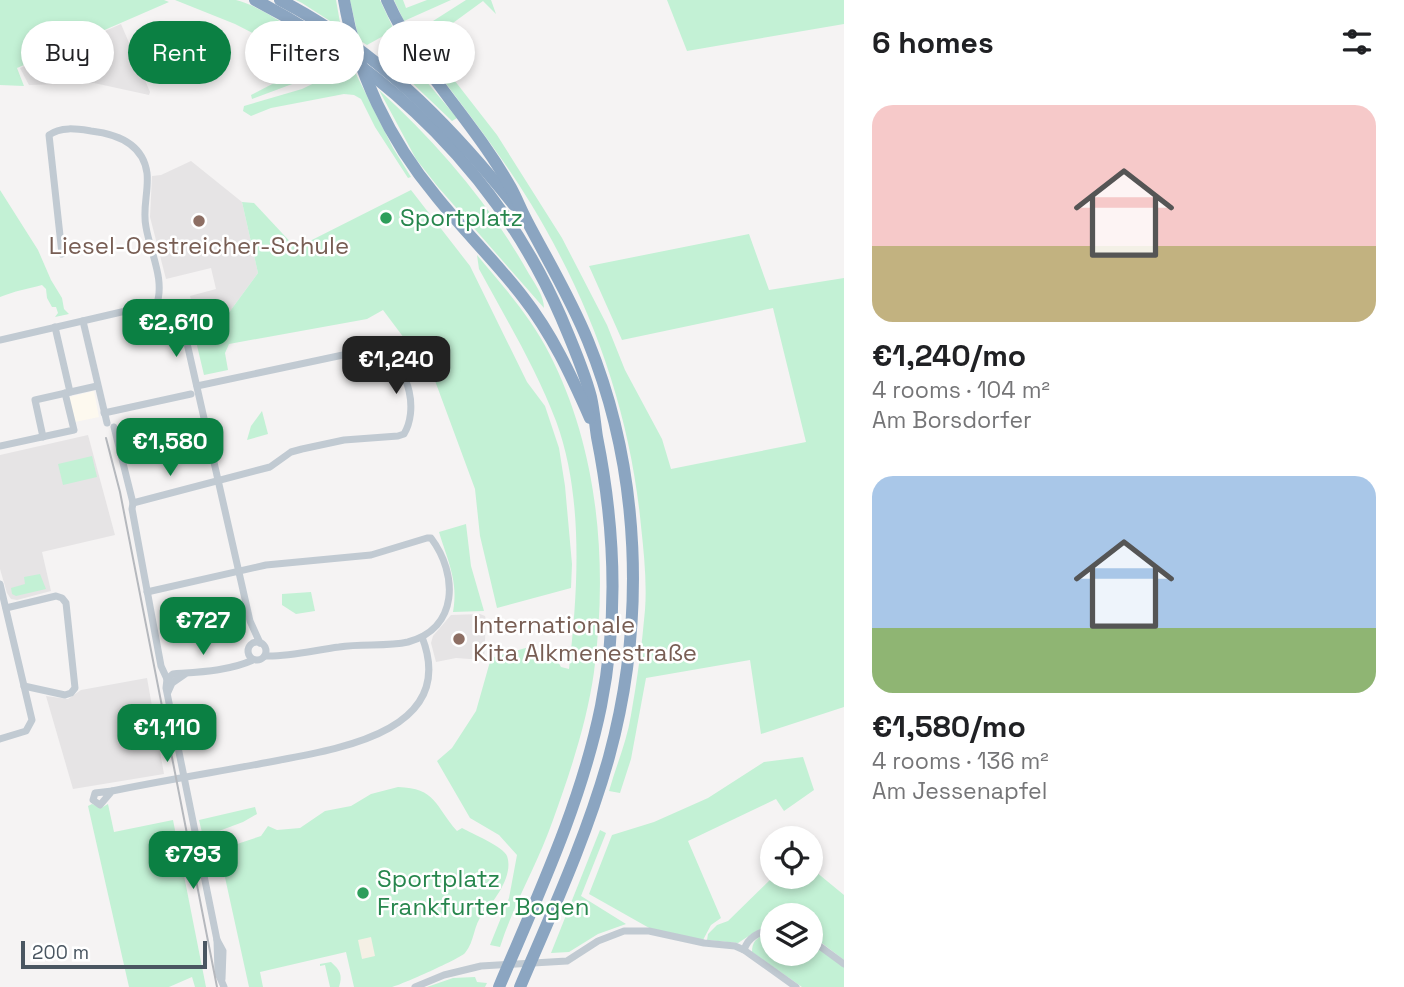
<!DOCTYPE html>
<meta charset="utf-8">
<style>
:root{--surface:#fff;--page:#f2f2f2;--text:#202124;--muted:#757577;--accent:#0b8043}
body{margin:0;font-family:"Space Grotesk",sans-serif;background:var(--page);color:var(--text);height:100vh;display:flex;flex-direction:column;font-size:26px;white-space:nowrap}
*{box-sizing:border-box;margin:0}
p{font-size:23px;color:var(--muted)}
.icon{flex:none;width:38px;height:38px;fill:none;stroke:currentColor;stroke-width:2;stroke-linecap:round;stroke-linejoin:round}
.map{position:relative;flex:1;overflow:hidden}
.side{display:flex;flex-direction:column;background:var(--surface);width:560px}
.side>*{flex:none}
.banner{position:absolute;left:21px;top:21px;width:665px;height:63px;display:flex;gap:14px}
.fabs{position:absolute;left:760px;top:826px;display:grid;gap:14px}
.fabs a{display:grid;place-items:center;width:63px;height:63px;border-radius:50%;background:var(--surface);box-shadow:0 4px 10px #0003;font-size:35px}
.scale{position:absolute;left:21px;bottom:18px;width:186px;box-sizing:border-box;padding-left:7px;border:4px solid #4a5661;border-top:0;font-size:19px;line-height:24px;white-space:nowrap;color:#4a5661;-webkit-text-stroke:5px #fff;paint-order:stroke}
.price{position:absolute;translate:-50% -60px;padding:0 16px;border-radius:14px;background:var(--accent);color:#fff;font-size:23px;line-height:46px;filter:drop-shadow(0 2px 4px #0008)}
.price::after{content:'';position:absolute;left:50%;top:42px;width:21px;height:16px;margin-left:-10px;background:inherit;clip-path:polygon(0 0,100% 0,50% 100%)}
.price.selected{background:#222;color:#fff}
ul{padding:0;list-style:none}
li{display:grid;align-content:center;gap:14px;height:371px;padding:0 28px}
li span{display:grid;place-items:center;height:217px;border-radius:21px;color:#555}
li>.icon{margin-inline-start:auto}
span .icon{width:126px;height:126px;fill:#fffc;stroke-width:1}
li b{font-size:30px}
h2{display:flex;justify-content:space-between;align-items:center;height:84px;padding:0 28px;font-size:30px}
.chip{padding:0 24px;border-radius:32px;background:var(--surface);box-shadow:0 4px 10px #0003;font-size:24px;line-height:63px}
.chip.selected{background:var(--accent);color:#fff}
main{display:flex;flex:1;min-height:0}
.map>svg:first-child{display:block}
.commercial{fill:#fdf9ef}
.education{fill:#e6e4e5}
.green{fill:#c3f1d5}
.sand{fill:#f5f0e5}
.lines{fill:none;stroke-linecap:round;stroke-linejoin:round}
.street{stroke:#c1cad2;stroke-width:7}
.highway{stroke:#8ba5c1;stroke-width:12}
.tram{stroke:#b5b8bd;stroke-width:2}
.leisure-dot{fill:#2e9e5b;stroke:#fff;stroke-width:2.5}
.education-dot{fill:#8d6e63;stroke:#fff;stroke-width:2.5}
.labels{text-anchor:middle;stroke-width:5;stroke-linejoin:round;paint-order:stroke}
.leisure-label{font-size:24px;fill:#27864d;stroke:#fff;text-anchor:start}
.education-label{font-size:24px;fill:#785e54;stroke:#fff}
</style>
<main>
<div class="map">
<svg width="844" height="987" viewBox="0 0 844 987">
<rect width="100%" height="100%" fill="#f5f3f3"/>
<!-- commercial -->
<path class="commercial" d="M94,391L99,417L75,422L69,397Z"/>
<!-- education -->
<g class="education">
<path d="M121,24L150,92L149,95L94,83L29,85L20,68Z"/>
<path d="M191,161L242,202L258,273L214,333L195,337L191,321L196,319L190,296L216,289L211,268L166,279L150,217L152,176L161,175Z"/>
<path d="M88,435L115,535L42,552L51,591L17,600L11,599L7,593L0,569V455Z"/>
<path d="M480,614L485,616L486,620L484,660L456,658L436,662L431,643L433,636L451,615Z"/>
<path d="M147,678L164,774L73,789L46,696L68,699L81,690Z"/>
</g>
<!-- green -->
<g class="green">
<path d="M0,0H164L169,2L17,68L24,86L0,85Z"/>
<path d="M175,0C194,0 217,0 236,0C263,6 315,44 338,62L311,77L252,99L251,95L303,68L301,58L235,24Z"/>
<path d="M296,0H336L341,28L302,3Z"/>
<path d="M350,0H380L394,30L367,45L359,40Z"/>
<path d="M394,0H403L406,8L427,0H451L404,21Z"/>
<path d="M466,0H491L496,14L483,1L431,39L428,43L430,49L497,135L562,238L607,325L625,370L662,439L671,469L806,442L773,308L622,340L589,266L749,234L769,290L844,278V707L761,734L750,660L646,678L631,759L620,793L609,791C616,766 627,741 631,715C637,681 642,645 645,610C647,583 644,554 641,526C630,410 591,303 531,204C499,151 460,103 423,53L419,39L422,28Z"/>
<path d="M667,0H844V24L687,51Z"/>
<path d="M401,44L426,81L457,118L452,121L384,56Z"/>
<path d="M347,67L355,72L393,148L411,177L408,178L375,127L361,99L354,95L344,94L271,108L251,116L243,111L244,106L302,89Z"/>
<path d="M379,90C438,144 490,204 529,274C535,284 544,296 544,308L438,187L416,159Z"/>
<path d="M0,190L38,250L51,280L62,298L64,309L69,314L55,317L58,313L56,307H52L47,298L46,289L42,285C27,289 15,291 0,297Z"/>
<path d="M411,190L470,266L527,382L545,406L559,448L565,486L572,564L571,588L497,608L480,536L475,489L434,378L383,310L367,319L229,344L225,353L228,370L204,375L195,337L214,333L258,273L242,202L254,203L296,248Z"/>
<path d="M477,255C502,285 531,317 549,353C599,450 608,565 594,672C587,722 570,773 553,820C538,863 514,903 500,947L490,945L509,898L517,855L499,835L470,818L437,761L452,748L476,711L491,658L529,647L557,660L561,667L569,669C578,590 584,497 556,421C536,368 506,319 479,269Z"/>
<path d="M262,411L268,434L247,440L251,426Z"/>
<path d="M92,456L97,477L63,485L58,464Z"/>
<path d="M466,524L471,566L484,611L453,612C459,582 447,559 439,532Z"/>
<path d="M40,574L46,589L16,596L12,594L11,588L25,584L24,577Z"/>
<path d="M311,592L315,611L296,614L282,605V594Z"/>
<path d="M803,757L814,790L784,811L776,799L688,841L721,918L711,925L703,940L651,929L589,894L612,835L654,822L708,798L764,762Z"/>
<path d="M398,787C436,788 435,806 457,831L462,828C471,833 504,847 507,856C514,876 494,901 483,914C473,925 475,941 465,953C461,958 401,985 392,987C381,987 366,987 354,987L346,952L260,972L263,987H249L219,850L261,836L268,826L277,830L300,828L325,811L351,806L371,794Z"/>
<path d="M92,804L101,808L108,804L114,832L173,820L206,987H195L192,977L169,987H129L88,806Z"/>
<path d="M255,807L257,814L243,822L203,837L199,820Z"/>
<path d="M600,830L606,833L581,896L626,924L598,934L569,952L551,953Z"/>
<path d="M810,867L844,895V960L810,934V915H772V925L758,930L738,943L707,940L708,934L717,925L728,921L773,877H810Z"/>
<path d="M772,933V954H810V942L844,967V987H802L752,952C752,939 760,935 772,933Z"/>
<path d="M331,962C340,970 343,975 339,987H330L325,965L320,966V964Z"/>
<path d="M475,977L477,982L487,983L485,987H427L453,978Z"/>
</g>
<!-- sand -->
<path class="sand" d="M371,937L375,956L362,959L358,940Z"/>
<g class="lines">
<!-- street -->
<g class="street">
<path d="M62,254L49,135C61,126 78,129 91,131C117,134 143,144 147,173C149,191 142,209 146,227C150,252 166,281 156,306"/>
<path d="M83,321L107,423"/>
<path d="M55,327L70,392"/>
<path d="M0,340L143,307C164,306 173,313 184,330L250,621L260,643"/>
<path d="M104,413L191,394"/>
<path d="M114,427L133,503L132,509L161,666L167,679L166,688L217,940L218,973L224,987"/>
<path d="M43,437L35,400L97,386"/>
<path d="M0,446L74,430L65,393"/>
<path d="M133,503L270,467L291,452L302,449L344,440L398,436L404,434C418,411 410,369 385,357C376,353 366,353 357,352L197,386"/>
<path d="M0,584L32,720L26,731L0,739"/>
<path d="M147,592L266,565L371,555L427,538H431C458,574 459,628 408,642C386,647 362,643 339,647C315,650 289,657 265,656"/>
<path d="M6,608L56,596L62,598L66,603L75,688L71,693L65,695L24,686"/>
<circle cx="257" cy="651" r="9"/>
<path d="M167,679L173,674C199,672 229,671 253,660"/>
<path d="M168,692L172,683L185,674"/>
<path d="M112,791L100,805L93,800L95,793L112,791C161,781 210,773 259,764C324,751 461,737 422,637"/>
<path d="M810,939L844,964"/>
<path d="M217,940L223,951L222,979"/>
<path d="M744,950C748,937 759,932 772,929"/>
<path d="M415,987L444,975L481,966L567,961L598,941L624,931H649L704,943L735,946L744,950L796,987"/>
</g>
<!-- highway -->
<g class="highway">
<path d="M255,0C389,69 500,177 561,317C572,343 584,370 591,397C594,410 595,424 597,437C615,527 619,616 601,706C581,804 538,895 499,987"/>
<path d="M280,0C376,50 447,121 514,205"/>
<path d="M344,0C356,71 390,141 436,196C464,231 496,262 523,297C552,334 571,375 590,418"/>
<path d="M387,0C418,70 474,121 511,188C517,199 521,210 527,221C548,261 571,299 588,341C641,471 646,622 609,757C587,836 552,912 520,987"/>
</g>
<!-- tram -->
<path class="tram" d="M106,438L120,492L217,987"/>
</g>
<!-- markers -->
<g class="leisure-dot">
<circle cx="386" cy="218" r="7"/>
<circle cx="363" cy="893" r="7"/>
</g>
<g class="education-dot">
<circle cx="199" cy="221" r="7"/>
<circle cx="459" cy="639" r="7"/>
</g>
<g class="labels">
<!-- leisure labels -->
<g class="leisure-label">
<text x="400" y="226">Sportplatz</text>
<text x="377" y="887">Sportplatz<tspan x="377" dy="28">Frankfurter Bogen</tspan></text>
</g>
<!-- education labels -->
<g class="education-label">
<text x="199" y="254">Liesel-Oestreicher-Schule</text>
<text x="473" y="633" text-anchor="start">Internationale<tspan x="473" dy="28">Kita Alkmenestraße</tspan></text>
</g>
</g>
</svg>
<div class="fabs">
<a><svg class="icon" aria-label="locate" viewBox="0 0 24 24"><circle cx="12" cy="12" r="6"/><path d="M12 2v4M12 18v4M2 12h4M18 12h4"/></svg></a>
<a><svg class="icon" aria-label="layers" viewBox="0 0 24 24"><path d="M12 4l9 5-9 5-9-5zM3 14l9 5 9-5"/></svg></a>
</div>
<div class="scale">200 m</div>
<b class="price" style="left:176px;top:359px">€2,610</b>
<b class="price selected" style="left:396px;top:396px">€1,240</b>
<b class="price" style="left:170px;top:478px">€1,580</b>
<b class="price" style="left:203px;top:657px">€727</b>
<b class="price" style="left:167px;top:764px">€1,110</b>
<b class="price" style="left:193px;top:891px">€793</b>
<div class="banner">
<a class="chip">Buy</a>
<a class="chip selected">Rent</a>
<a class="chip">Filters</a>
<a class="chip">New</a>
</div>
</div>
<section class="side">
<h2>6 homes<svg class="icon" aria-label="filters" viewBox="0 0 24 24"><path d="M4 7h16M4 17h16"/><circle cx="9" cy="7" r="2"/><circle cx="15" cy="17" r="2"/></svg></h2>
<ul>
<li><span style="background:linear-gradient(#f6c9c9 65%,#c2b280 0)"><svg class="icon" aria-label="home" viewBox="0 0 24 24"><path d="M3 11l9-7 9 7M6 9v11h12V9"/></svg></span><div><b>€1,240/mo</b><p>4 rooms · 104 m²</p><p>Am Borsdorfer</p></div></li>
<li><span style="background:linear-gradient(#a9c7e8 70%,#8fb573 0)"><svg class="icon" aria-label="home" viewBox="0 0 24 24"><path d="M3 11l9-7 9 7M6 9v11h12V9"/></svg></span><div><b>€1,580/mo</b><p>4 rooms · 136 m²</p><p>Am Jessenapfel</p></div></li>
</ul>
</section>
</main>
